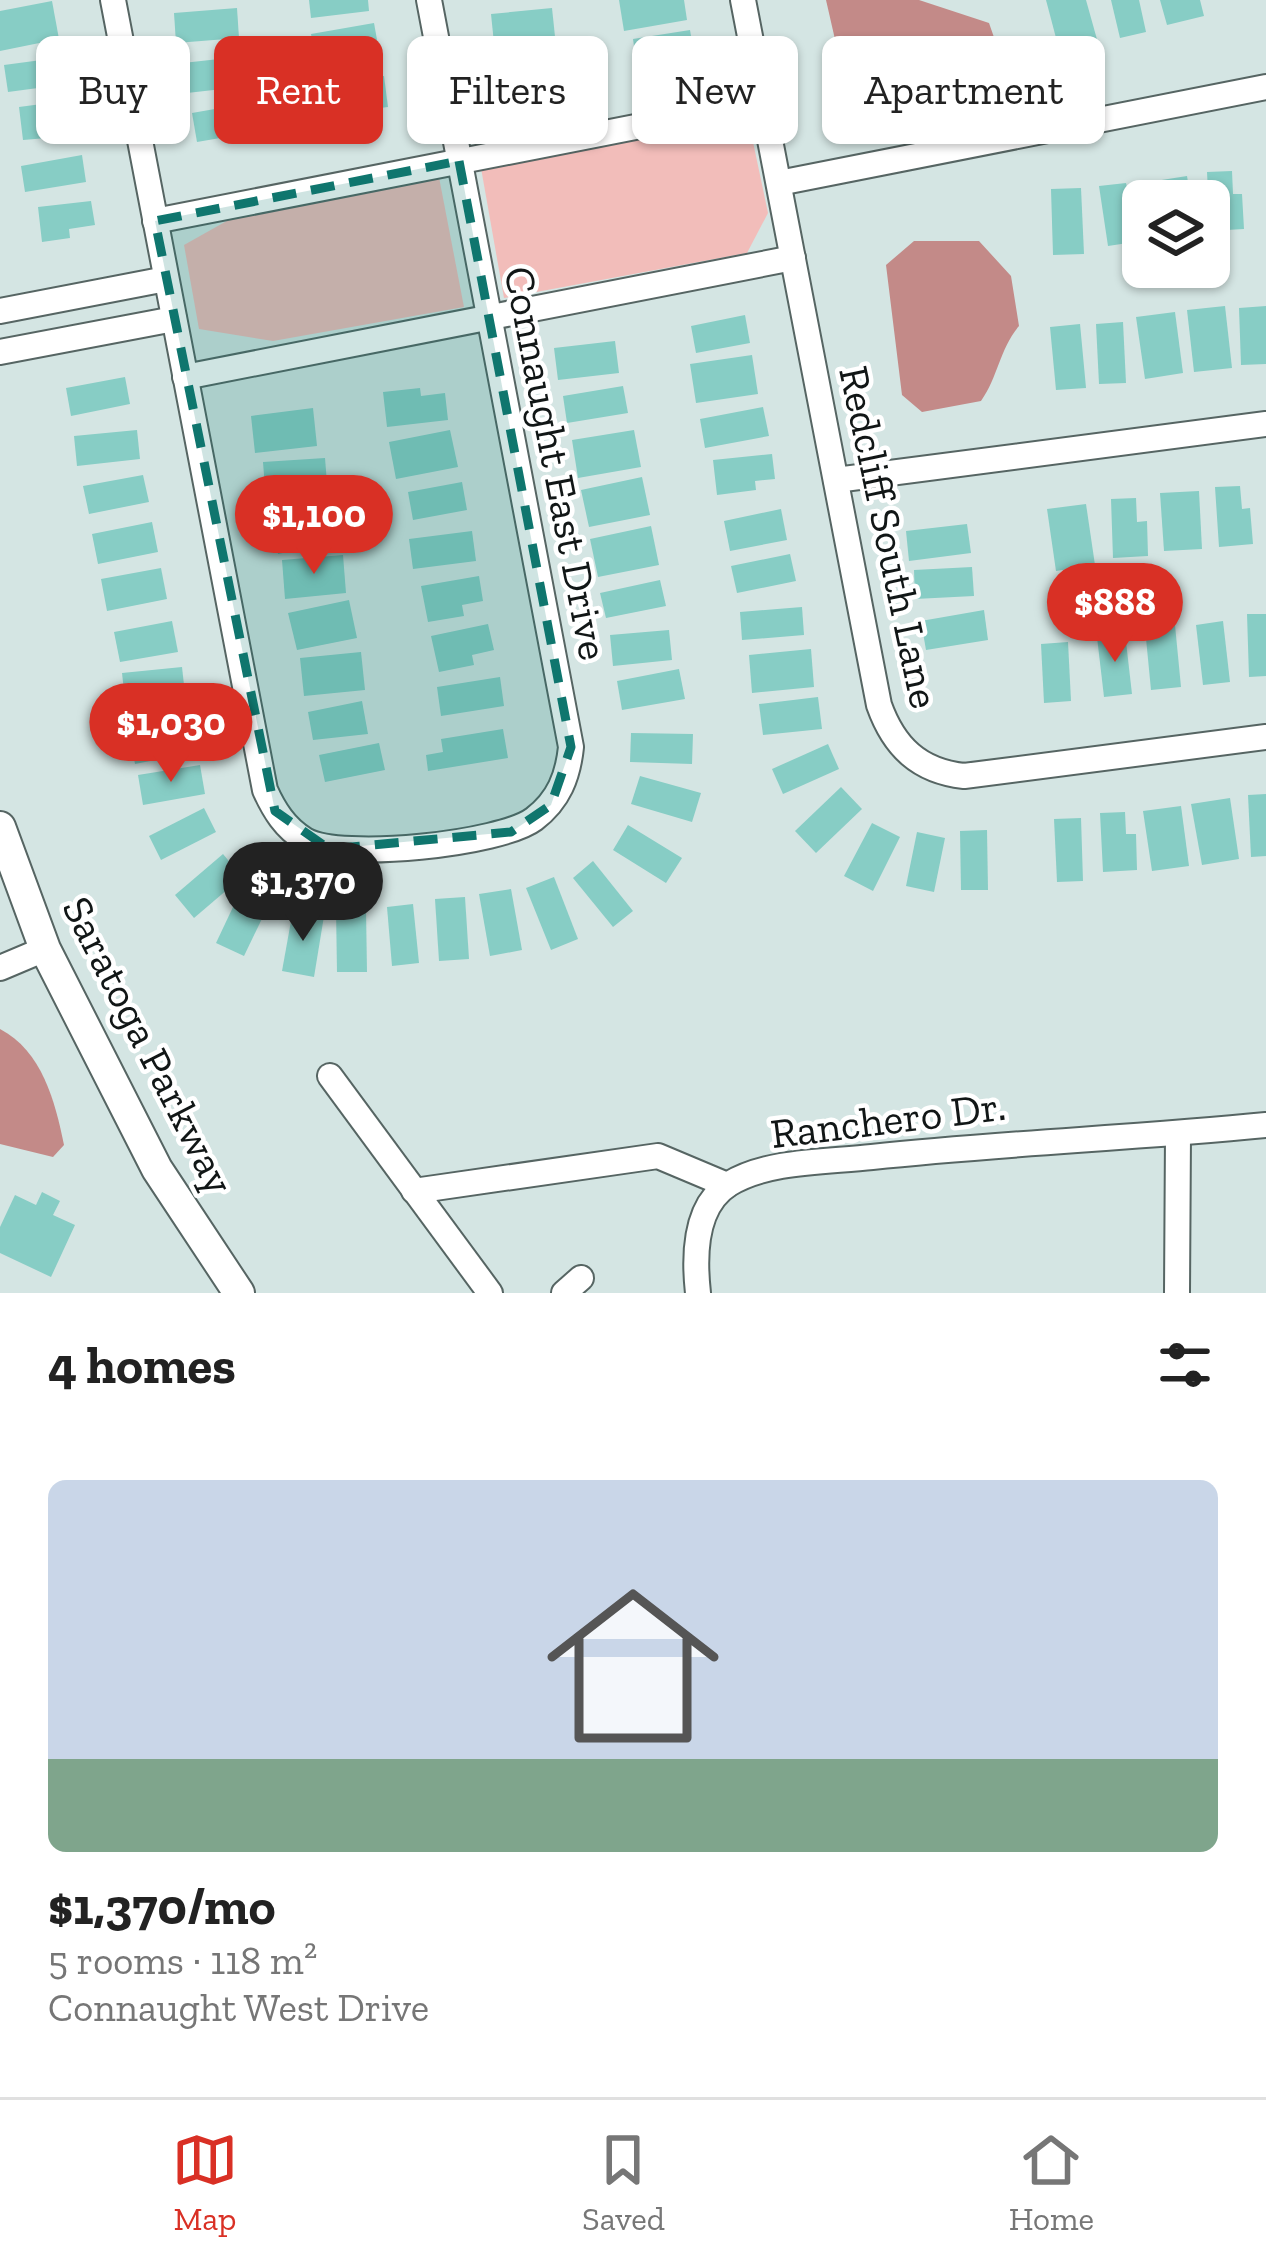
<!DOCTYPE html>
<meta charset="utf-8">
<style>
:root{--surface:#fff;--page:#f2f2f2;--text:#222;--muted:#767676;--line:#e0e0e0;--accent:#d93025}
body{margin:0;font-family:"Zilla Slab",serif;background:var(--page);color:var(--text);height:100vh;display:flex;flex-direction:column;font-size:45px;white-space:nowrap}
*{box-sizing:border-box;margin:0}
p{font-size:39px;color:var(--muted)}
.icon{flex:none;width:66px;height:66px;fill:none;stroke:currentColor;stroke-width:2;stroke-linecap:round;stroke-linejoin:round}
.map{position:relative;height:1293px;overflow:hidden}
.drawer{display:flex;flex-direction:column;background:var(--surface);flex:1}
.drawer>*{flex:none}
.hud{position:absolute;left:36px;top:36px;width:1194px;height:108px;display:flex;gap:24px}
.controls{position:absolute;left:1122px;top:180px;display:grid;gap:24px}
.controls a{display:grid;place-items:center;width:108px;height:108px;border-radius:18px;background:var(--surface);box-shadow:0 3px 9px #0004;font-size:60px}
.price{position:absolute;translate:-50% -102px;padding:0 27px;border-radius:42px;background:var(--accent);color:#fff;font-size:39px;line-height:78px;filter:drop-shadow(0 3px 6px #0008)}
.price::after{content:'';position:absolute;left:50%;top:72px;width:36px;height:27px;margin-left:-18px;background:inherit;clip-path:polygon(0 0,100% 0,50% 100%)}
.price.current{background:#222;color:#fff}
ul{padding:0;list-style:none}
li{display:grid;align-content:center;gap:24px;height:636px;padding:0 48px}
li span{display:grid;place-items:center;height:372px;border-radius:18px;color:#555}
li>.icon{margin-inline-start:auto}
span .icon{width:216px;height:216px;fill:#fffc;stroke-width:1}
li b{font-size:51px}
h2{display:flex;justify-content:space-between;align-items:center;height:144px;padding:0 48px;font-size:51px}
.pill{padding:0 42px;border-radius:18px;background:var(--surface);box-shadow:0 3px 9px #0004;font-size:42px;line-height:108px}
.pill.current{background:var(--accent);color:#fff}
.dock{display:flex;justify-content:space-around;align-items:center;height:168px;border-top:3px solid var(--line);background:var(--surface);font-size:33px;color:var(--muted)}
.dock a{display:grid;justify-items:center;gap:6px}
.dock .current{color:var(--accent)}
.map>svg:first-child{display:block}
.green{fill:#f2bdba}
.water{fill:#c38a88}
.building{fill:#87cdc5}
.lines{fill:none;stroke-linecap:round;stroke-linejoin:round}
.minor-casing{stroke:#566563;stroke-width:28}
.tertiary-casing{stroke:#566563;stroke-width:34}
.minor{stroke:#fff;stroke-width:24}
.tertiary{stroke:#fff;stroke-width:30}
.marked{fill:#0f766e;fill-opacity:0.2;stroke:#0f766e;stroke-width:9;stroke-dasharray:24 15;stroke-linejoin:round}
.labels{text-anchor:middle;stroke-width:9;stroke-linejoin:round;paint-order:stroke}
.street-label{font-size:42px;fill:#111616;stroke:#fff}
</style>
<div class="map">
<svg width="1266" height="1293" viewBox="0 0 1266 1293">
<rect width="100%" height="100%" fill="#d4e5e3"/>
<!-- green -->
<g class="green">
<path d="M711,122L753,142L768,213L747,253L504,298L481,168Z"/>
<path d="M438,172L464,307L273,341L199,329L184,245L248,209Z"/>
</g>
<!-- water -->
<g class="water">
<path d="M826,0H919L989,23L997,46L986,73L908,91L855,92L842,70Z"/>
<path d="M914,241H979L1011,276L1019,326C1000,348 998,377 981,401L922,412L902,395L886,265Z"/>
<path d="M0,1029C42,1051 55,1101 64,1145L53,1157L0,1144Z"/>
</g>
<!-- building -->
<g class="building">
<path d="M309,0H368L369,11L311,18Z"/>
<path d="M619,0H684L687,20L624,31Z"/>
<path d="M1046,0H1086L1098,43L1060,53Z"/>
<path d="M1111,0H1139L1146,32L1120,38Z"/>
<path d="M1160,0H1200L1204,16L1167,25Z"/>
<path d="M52,1L59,39L0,51V11Z"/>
<path d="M237,8L239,38L176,43L174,13Z"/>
<path d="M552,8L556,46L495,53L491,14Z"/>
<path d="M374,23L381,62L318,73L311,34Z"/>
<path d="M690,30L695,59L637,68L633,39Z"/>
<path d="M246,56L249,86L187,93L183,63Z"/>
<path d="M562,56L565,83L502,89L499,63Z"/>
<path d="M64,57L68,84L8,92L4,65Z"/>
<path d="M384,76L388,107L325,115L321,84Z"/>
<path d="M72,100L75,125L46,128L47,138L23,140L19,107Z"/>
<path d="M249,103L255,132L197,142L192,113Z"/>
<path d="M82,155L86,182L25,192L21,166Z"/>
<path d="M1232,171L1233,194H1242L1244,229L1210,231L1207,172Z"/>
<path d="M1187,176L1191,201H1152L1149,182Z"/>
<path d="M1126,183L1141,241L1108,246L1099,186Z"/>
<path d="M1081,188L1084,254L1053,255L1051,189Z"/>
<path d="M91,201L95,225L69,229L70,238L42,242L38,207Z"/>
<path d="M1225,306L1232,368L1194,372L1187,310Z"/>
<path d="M1266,306V364L1241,365L1239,308Z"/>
<path d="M1175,312L1183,373L1145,379L1136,317Z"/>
<path d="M745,315L750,343L696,353L691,326Z"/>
<path d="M1123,322L1126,383L1099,384L1096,324Z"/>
<path d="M1080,324L1086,388L1056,390L1050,327Z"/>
<path d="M615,341L619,373L558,380L554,348Z"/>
<path d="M752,355L758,394L696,403L690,364Z"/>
<path d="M125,377L130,404L71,416L66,388Z"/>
<path d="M623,386L628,413L567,423L563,396Z"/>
<path d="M420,388L421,396L445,393L448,420L387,427L383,392Z"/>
<path d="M763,407L769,436L705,448L700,419Z"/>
<path d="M313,408L317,446L255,453L251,416Z"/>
<path d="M137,430L140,459L77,466L74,436Z"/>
<path d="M450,430L458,467L396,479L389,442Z"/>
<path d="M634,430L641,467L578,478L572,440Z"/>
<path d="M772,454L775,479L755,481L756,490L717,495L713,460Z"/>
<path d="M325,458L328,496L266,501L263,462Z"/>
<path d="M143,475L149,502L89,514L83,486Z"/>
<path d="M642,477L650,515L589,527L581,490Z"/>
<path d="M462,482L467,510L413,520L408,492Z"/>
<path d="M1240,486L1242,509L1250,508L1253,544L1219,547L1215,487Z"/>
<path d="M1199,491L1202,549L1164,551L1160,493Z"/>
<path d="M1136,498L1137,522L1147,521L1148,556L1113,558L1111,499Z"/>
<path d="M330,502L339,541L278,554L270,515Z"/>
<path d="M1086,504L1095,565L1056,571L1047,509Z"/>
<path d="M781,509L787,540L730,551L724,521Z"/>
<path d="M152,522L158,552L98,564L92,534Z"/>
<path d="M967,524L971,553L909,561L906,531Z"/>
<path d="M651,526L659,565L598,577L590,539Z"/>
<path d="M472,531L476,561L413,569L409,539Z"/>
<path d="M790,554L796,581L737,593L731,566Z"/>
<path d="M343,555L346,593L285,599L282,560Z"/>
<path d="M972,567L974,596L915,599L914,570Z"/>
<path d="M161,568L167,599L107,611L101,579Z"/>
<path d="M479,576L483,601L462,605L464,616L428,622L421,586Z"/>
<path d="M660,580L666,606L606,618L600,593Z"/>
<path d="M349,600L357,638L297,650L288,613Z"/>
<path d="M802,607L804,635L742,640L740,612Z"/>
<path d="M984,610L988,640L926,650L921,621Z"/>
<path d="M1247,614H1266V676L1249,677Z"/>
<path d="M172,621L178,652L120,662L114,632Z"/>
<path d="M1223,621L1230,682L1203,685L1196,625Z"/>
<path d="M488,624L494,650L472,655L474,665L439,672L431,636Z"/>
<path d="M1175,625L1181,687L1151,690L1145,628Z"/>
<path d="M669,630L672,660L613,666L610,635Z"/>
<path d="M1125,633L1132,694L1104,697L1097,637Z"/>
<path d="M1068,642L1071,701L1044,703L1041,644Z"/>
<path d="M811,649L814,687L752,693L749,655Z"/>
<path d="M361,652L365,690L304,696L300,658Z"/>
<path d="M182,667L185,694L125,700L122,673Z"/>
<path d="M679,669L685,699L622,710L617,681Z"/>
<path d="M500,677L504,706L441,716L437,687Z"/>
<path d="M818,697L822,729L763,735L759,704Z"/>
<path d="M362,701L368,734L313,740L308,712Z"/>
<path d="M189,715L196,752L135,764L128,726Z"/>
<path d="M503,729L508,758L428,771L426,755L443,752L441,739Z"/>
<path d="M631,733L693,734L692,764L630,762Z"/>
<path d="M379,743L385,770L325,782L319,755Z"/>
<path d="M828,744L839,769L783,794L772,769Z"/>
<path d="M200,765L205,794L143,805L138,775Z"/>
<path d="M640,776L701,793L692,822L631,804Z"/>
<path d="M841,787L862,809L816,853L795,831Z"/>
<path d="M1266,794V856L1251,857L1248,795Z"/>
<path d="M1230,798L1239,859L1202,865L1191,804Z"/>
<path d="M1181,806L1189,866L1152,871L1143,811Z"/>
<path d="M204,808L216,832L161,860L149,836Z"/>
<path d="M1125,812L1126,834H1136L1137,870L1103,872L1100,813Z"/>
<path d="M1081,818L1083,881L1057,882L1054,819Z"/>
<path d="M872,823L900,837L873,891L844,876Z"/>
<path d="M628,825L682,858L666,883L613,850Z"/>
<path d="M987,830L988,890H961L960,831Z"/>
<path d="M917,832L945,838L934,892L906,886Z"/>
<path d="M223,854L242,877L194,918L175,895Z"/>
<path d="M593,861L633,911L613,927L573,878Z"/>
<path d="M554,877L578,939L551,950L526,888Z"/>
<path d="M242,888L270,902L244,956L216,943Z"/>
<path d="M511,889L522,950L490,956L479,894Z"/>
<path d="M465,897L469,959L439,961L435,899Z"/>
<path d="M413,904L419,963L392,966L387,907Z"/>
<path d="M336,909H366L367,972H337Z"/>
<path d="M293,910L324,916L314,977L282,971Z"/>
<path d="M42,1192L60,1201L53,1215L75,1225L51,1277L0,1253V1227L15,1195L36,1205Z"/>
</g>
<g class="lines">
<!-- minor casing -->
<g class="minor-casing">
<g id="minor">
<path d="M113,0L265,790C274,810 285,828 305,840C341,861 501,844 534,819C559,800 568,776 571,747L429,0"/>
<path d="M743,0L879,705C894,747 919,771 964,776L1266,737"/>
<path d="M779,183L1266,87"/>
<path d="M155,221L763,102"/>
<path d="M0,311L166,279"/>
<path d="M0,352L174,319"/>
<path d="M185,377L793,258"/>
<path d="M836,480L1266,424"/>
<path d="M0,968L45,949"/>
<path d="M330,1076L490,1293"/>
<path d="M414,1191L658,1156L727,1185"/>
<path d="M564,1293L581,1278"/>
<path d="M698,1293C694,1257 694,1206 729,1184C768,1160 828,1162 872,1157C1004,1143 1135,1138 1266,1125"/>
<path d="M1177,1293L1178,1134"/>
</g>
</g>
<!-- tertiary casing -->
<g class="tertiary-casing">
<path id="tertiary" d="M0,827L45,949L157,1169L239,1293"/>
</g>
<!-- minor -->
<use href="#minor" class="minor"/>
<!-- tertiary -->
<use href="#tertiary" class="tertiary"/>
</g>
<!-- marked area -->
<path class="marked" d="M459,161L571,747L551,805L511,832L329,849L275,811L155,221Z"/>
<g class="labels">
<!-- street labels -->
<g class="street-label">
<text transform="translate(557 463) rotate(79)" y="15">Connaught East Drive</text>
<text transform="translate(890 537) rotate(78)" y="15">Redcliff South Lane</text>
<text transform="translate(149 1045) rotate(63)" y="15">Saratoga Parkway</text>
<text transform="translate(888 1119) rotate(-7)" y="15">Ranchero Dr.</text>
</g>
</g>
</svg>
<div class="controls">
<a><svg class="icon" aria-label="layers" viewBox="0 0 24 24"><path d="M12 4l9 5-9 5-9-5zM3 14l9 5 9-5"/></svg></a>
</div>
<b class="price" style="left:314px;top:577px">$1,100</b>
<b class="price" style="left:1115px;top:665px">$888</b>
<b class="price" style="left:171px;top:785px">$1,030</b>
<b class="price current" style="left:303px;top:944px">$1,370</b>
<div class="hud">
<a class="pill">Buy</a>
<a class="pill current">Rent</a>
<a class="pill">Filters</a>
<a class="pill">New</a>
<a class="pill">Apartment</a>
</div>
</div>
<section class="drawer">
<h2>4 homes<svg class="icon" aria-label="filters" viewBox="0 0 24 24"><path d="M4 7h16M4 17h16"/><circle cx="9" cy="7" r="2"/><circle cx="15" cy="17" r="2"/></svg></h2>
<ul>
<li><span style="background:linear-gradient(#c9d6e8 75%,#7fa58c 0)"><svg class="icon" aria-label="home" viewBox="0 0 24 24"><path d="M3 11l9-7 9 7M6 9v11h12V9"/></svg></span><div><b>$1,370/mo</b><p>5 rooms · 118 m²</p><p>Connaught West Drive</p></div></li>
</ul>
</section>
<nav class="dock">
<a class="current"><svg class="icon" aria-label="map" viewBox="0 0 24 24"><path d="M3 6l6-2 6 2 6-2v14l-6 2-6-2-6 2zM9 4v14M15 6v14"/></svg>Map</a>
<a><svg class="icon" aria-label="saved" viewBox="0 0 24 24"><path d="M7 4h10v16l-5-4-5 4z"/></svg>Saved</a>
<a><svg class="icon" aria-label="home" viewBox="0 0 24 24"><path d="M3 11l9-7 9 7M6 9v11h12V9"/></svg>Home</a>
</nav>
